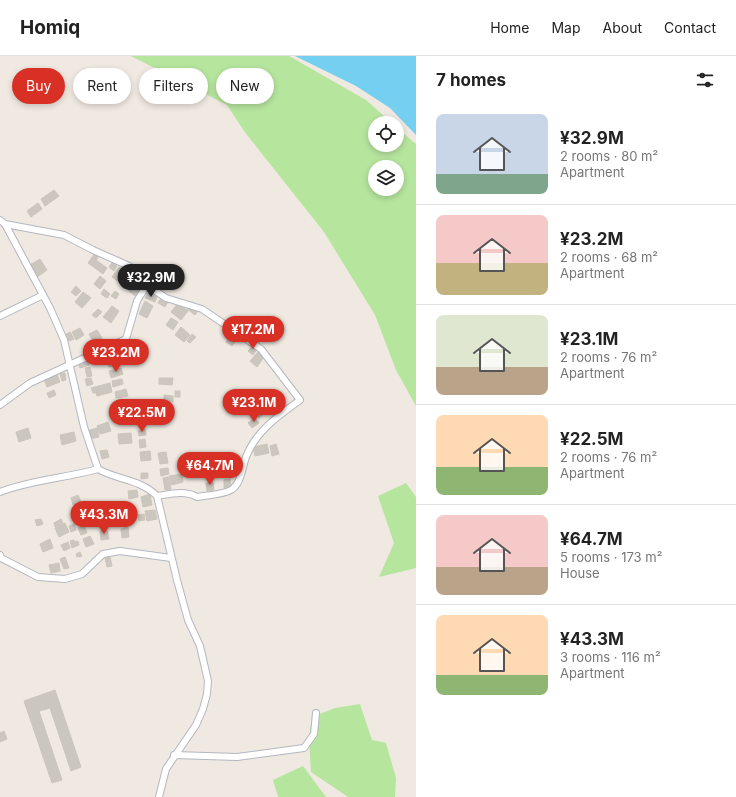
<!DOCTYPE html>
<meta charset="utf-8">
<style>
:root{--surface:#fff;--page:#f2f2f2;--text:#222;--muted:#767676;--line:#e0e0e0;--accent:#d93025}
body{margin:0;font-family:Inter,sans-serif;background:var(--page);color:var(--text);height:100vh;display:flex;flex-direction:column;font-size:15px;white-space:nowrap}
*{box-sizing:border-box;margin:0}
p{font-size:13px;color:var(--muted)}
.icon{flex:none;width:22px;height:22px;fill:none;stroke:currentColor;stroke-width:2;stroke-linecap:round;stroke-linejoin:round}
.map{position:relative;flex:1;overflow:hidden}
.panel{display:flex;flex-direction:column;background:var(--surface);width:320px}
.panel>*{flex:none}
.guide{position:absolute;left:12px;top:12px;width:344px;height:36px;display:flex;gap:8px}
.fabs{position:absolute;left:368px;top:60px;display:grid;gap:8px}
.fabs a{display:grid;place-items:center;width:36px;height:36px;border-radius:50%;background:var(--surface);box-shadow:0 2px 6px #0003;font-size:20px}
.price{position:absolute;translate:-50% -34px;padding:0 9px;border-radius:14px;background:var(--accent);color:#fff;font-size:13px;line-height:26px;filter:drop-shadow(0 1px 2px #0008)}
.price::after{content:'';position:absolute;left:50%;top:24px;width:12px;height:9px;margin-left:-6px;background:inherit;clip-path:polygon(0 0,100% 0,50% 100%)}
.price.on{background:#222;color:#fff}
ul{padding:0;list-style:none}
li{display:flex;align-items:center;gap:12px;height:100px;padding:0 20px}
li+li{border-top:1px solid var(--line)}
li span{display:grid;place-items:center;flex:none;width:112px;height:80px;border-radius:8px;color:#555}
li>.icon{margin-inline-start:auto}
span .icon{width:48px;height:48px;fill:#fffc;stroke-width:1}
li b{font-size:17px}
h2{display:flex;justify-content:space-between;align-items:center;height:48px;padding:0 20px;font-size:17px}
.tag{padding:0 14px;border-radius:18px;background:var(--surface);box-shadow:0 2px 6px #0003;font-size:14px;line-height:36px}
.tag.on{background:var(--accent);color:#fff}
header{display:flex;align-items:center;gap:24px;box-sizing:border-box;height:56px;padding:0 20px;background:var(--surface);border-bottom:1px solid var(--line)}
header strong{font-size:19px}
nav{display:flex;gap:22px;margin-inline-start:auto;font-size:14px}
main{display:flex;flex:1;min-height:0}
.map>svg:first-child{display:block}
.green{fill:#b6e59e;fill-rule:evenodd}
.water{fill:#75cff0}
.building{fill:#cbc7bf;stroke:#cbc5ba}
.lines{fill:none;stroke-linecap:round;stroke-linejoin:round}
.minor-casing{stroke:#b4b7c1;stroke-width:8}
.minor{stroke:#fff;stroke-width:6}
</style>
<header>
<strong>Homiq</strong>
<nav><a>Home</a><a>Map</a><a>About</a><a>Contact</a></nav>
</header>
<main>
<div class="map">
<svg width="416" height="741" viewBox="0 0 416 741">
<rect width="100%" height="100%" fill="#efe9e1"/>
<!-- green -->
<g class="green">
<path d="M131,0H289L366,44L392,67H375V89H397V72L416,88V350L396,314L375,259L324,176L244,75L227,49ZM375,111H397V133H375Z"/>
<path d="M406,427L416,441V512L379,521L394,487L378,440Z"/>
<path d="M360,648L372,684L386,687L396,722L395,741H348L311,716L309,682L312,661L335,652Z"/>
<path d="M303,710L326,741H278L273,724Z"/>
</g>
<!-- water -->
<path class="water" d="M295,0H416V79L390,52L356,30Z"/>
<!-- building -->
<g class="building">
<path d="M54,134L59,140L45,150L41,143Z"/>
<path d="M38,147L42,153L31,161L27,155Z"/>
<path d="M95,197L99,200L96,204L107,212L103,218L88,207Z"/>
<path d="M40,203L47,214L37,221L30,209Z"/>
<path d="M112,207L117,210L114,215L109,211Z"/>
<path d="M119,211L126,216L119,226L112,221Z"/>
<path d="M100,220L106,225L100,233L94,228Z"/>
<path d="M137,224L144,230L135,240L128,234Z"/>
<path d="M76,230L81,235L76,240L71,236Z"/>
<path d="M104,233L110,238L107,242L101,238Z"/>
<path d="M115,235L119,238L116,243L111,240Z"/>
<path d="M83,236L91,242L82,252L75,246Z"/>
<path d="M148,237L157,241L155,246L145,242Z"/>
<path d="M161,242L168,246L165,251L158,247Z"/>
<path d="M145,245L153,250L147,262L139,258Z"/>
<path d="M178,247L188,255L181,264L171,256Z"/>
<path d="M190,249L198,255L195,259L187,253Z"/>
<path d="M112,250L119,255L111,267L103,261Z"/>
<path d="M98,253L102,256L96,262L92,259Z"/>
<path d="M171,262L178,266L173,274L166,269Z"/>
<path d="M181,271L190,279L184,286L175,279Z"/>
<path d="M80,272L84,279L76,284L72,276Z"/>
<path d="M97,274L102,282L94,287L89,278Z"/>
<path d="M70,276L74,283L69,285L65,279Z"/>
<path d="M192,278L196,281L190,287L187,285Z"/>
<path d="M232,278L238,282L232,290L226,286Z"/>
<path d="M253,290L257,293L253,299L248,295Z"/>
<path d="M114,292L115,298L104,301L103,295Z"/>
<path d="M258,296L264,301L257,311L250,305Z"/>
<path d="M118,302L119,308L109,311L107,305Z"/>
<path d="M88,304L89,309L80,312L78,306Z"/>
<path d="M90,311L92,320L87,321L85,312Z"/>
<path d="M121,312L123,318L111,322L109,315Z"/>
<path d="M65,317L66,324L62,325L60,318Z"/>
<path d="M57,318L60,326L47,331L44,323Z"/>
<path d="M91,322L93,328L87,330L85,323Z"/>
<path d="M159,322H173L172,329L159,328Z"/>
<path d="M122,323L123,328L113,331L112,325Z"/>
<path d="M110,327L112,336L97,340L96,337H93L91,332Z"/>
<path d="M126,333L128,340L116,342L115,336Z"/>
<path d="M54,334L56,339L49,342L47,337Z"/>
<rect x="175" y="335" width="5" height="6"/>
<path d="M164,339L173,340V346H164Z"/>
<path d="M127,345L128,351L118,353L117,347Z"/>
<path d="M264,346L270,353L259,362L253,355Z"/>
<path d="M255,362L259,367L252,372L248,367Z"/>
<path d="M108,366L111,375L100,378L97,370Z"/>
<path d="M28,372L31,382L19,386L16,376Z"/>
<path d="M97,372L99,381L89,383L87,375Z"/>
<path d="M145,373L146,379L139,380L138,375Z"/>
<path d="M74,376L76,385L62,389L60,379Z"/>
<path d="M131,377L132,387L119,388L118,378Z"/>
<path d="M145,383L146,391L140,392L139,384Z"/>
<path d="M267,388L269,397L255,400L253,391Z"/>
<path d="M276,388L279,398L272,400L270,390Z"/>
<path d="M107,394L109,401L102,403L100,395Z"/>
<path d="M150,395L151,404L141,405L140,396Z"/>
<path d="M166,396L168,407L160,408L158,397Z"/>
<path d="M227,411V416H221V420L210,422L209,413Z"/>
<path d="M168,412L169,418L161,420L160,413Z"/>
<path d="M141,417H148V422L141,423Z"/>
<path d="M182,418L183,426L171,429L169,420Z"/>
<path d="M168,421L171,433L165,434L163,422Z"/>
<path d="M230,423L231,431L224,432V424Z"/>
<path d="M213,426L214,434L207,435L206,427Z"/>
<path d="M137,434L138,441L129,443L128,435Z"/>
<path d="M150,438L152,449L143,451L141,441Z"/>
<path d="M78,439L81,446L73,449L71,442Z"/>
<path d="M134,450L135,458L127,459L126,451Z"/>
<path d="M87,452L91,461L77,466L74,457Z"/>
<path d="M155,454L157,463L147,465L145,455Z"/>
<path d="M117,456L118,465L106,467L105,458Z"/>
<path d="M144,458L145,464L139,465L138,459Z"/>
<path d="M41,463L43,468L37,470L35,464Z"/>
<path d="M61,463L63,467L55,471L54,467Z"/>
<path d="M104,463L105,471L100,472L98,464Z"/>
<path d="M65,467L69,476L59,481L55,472Z"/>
<path d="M74,468L76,474L71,476L69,470Z"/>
<path d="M84,469L87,477L81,479L78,472Z"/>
<path d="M128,471L129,481L122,482L121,473Z"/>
<path d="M107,474L109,483L101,484L100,475Z"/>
<path d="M90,480L94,488L86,491L83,483Z"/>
<path d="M50,483L53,492L43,496L40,488Z"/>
<path d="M74,484L75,486L78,485L79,489L72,492L70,485Z"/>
<path d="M68,486L70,492L64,495L61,489Z"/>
<path d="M80,496L82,500L77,501L76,498Z"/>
<path d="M65,501L69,512L64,513L60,503Z"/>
<path d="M110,501L112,510L107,511L105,502Z"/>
<path d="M59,507L60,515L51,517L49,509Z"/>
<path d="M55,634L81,711L71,715L50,652L39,655L62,724L52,727L24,645Z"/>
<path d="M4,675L7,683L0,686V677Z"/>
</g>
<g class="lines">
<!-- minor casing -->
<g class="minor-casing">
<g id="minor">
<path d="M0,164L5,168L50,252L64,284L84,371L98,413C117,424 140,423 157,440L177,524L188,564L200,590L208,625L207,638L203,653L196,669L166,713L159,741"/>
<path d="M5,168L64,179L93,194L129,210L142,220L147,229L166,242L202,253L261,293L300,344C278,360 256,375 246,401C242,412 241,428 231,434C222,439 207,439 197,441C185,434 170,438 157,440"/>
<path d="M0,260L43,239"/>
<path d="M0,349L30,327L126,283L137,245L147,229"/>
<path d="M0,436C31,424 66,422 98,413"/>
<path d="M0,499L1,502L38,521L65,523L82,518L103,498L120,495L171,502"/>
<path d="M174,699L237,701L304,692L314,678L316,657"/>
</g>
</g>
<!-- minor -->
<use href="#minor" class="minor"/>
</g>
</svg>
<div class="fabs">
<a><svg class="icon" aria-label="locate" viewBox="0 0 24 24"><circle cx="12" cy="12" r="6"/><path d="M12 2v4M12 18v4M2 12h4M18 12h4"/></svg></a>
<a><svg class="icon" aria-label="layers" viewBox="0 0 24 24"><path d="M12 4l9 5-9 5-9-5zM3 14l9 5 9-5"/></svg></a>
</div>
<b class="price on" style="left:151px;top:242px">¥32.9M</b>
<b class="price" style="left:253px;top:294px">¥17.2M</b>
<b class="price" style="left:116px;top:317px">¥23.2M</b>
<b class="price" style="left:254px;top:367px">¥23.1M</b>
<b class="price" style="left:142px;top:377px">¥22.5M</b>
<b class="price" style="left:210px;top:430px">¥64.7M</b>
<b class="price" style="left:104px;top:479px">¥43.3M</b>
<div class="guide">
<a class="tag on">Buy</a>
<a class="tag">Rent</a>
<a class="tag">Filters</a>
<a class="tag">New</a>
</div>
</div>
<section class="panel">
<h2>7 homes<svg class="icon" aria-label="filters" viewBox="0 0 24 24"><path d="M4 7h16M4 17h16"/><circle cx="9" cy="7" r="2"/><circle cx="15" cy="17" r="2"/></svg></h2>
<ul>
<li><span style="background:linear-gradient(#c9d6e8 75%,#7fa58c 0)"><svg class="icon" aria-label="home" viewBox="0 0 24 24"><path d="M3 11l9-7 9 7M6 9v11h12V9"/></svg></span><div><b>¥32.9M</b><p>2 rooms · 80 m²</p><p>Apartment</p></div></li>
<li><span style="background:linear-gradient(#f6c9c9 60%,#c2b280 0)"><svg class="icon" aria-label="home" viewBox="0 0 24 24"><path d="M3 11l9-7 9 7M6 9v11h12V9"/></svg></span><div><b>¥23.2M</b><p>2 rooms · 68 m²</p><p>Apartment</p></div></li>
<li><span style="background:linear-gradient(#dfe7d0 65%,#b9a48a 0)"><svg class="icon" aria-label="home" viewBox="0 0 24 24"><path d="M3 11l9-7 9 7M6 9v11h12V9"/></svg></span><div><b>¥23.1M</b><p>2 rooms · 76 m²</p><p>Apartment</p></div></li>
<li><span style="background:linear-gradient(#ffd9b3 65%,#8fb573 0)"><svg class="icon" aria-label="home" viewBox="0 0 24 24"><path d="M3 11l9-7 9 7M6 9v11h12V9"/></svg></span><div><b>¥22.5M</b><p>2 rooms · 76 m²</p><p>Apartment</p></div></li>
<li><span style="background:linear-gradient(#f6c9c9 65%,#b9a48a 0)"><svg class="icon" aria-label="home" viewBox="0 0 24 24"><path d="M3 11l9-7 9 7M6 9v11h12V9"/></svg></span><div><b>¥64.7M</b><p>5 rooms · 173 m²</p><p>House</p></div></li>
<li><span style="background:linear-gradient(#ffd9b3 75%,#8fb573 0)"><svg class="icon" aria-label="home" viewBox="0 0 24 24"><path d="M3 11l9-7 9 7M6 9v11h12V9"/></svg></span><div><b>¥43.3M</b><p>3 rooms · 116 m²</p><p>Apartment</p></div></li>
</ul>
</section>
</main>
